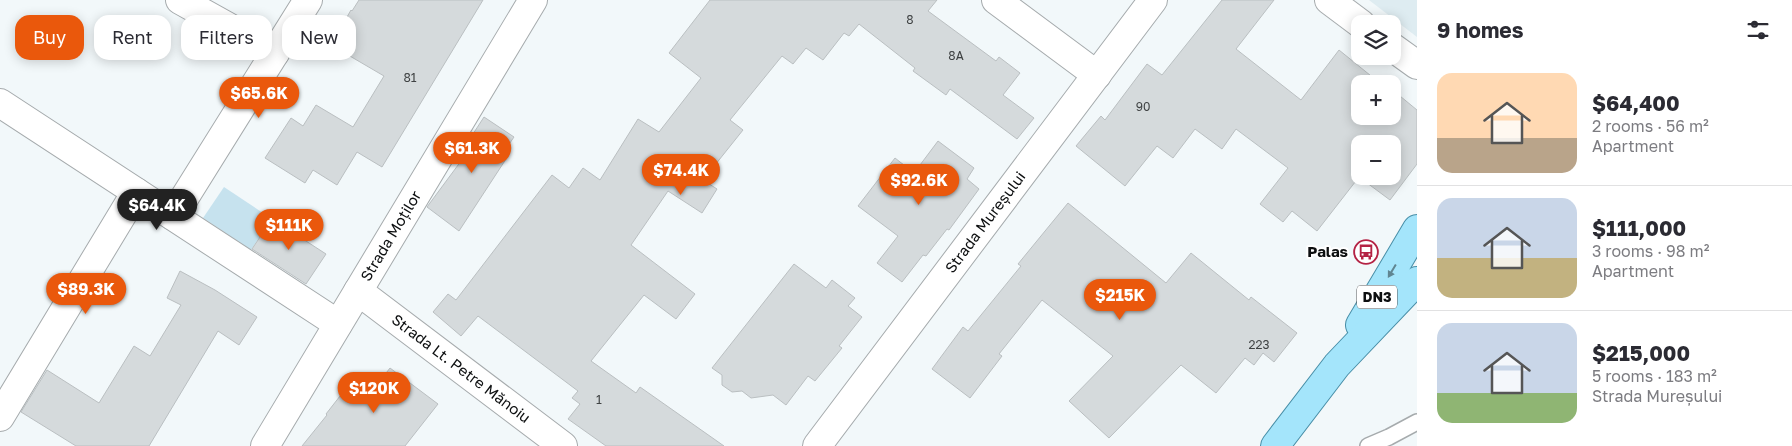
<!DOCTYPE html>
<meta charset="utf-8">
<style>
:root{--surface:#fff;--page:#f7f7f7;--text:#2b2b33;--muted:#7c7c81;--line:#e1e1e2;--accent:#ea580c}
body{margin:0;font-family:"Golos Text",sans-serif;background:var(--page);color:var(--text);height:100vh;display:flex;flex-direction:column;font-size:19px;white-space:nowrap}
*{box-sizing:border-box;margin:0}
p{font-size:16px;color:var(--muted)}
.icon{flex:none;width:28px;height:28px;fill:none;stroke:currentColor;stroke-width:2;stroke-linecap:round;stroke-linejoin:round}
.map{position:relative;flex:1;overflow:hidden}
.panel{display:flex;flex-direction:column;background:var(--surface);width:375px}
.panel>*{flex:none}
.top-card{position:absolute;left:15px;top:15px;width:475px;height:45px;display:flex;gap:10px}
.tools{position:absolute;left:1351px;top:15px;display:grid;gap:10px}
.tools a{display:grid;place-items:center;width:50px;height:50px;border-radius:10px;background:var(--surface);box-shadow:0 2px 12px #0003;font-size:25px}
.price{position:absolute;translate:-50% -42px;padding:0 11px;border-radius:18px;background:var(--accent);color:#fff;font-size:16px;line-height:32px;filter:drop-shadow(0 1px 2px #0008)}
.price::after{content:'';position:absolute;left:50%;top:30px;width:15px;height:11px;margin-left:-8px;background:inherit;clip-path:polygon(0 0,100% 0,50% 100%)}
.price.selected{background:#222;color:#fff}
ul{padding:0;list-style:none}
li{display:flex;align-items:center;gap:15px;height:125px;padding:0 20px}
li+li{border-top:1px solid var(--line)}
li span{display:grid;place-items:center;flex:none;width:140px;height:100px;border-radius:15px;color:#555}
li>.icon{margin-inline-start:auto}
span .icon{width:60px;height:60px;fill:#fffc;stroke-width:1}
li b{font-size:21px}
h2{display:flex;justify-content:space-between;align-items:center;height:60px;padding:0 20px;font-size:21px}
.pill{padding:0 18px;border-radius:15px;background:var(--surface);box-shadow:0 2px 12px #0003;font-size:18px;line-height:45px}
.pill.selected{background:var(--accent);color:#fff}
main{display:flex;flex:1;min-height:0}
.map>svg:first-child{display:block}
.built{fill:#deecf1}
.green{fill:#c6e2ee}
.building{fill:#d5dadc;stroke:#babfc1;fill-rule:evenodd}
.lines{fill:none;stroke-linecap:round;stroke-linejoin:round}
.service-casing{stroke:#a6abad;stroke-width:18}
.minor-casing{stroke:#a6abad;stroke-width:30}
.primary-casing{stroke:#488ea7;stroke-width:30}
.service{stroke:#fff;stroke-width:15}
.minor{stroke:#fff;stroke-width:28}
.primary{stroke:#a4e5fb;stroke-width:28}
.oneway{fill:#608591}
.labels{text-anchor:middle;stroke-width:4;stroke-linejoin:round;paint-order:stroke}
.number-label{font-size:12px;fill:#3f4243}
.shield{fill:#fff;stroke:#565758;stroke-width:1}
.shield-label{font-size:14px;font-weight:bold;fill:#0d0f10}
.street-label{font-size:15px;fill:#0d0f10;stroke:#fff}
.poi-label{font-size:15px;font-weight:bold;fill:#0d0f10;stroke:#fff;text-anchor:end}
</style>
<main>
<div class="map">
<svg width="1417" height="446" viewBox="0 0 1417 446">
<rect width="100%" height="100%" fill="#f2f8fa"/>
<!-- built -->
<path class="built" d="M1369,0H1417V37Z"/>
<!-- green -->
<path class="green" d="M224,187L272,219L251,250L203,218Z"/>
<!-- building -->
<g class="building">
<path d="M359,0H483L382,167L357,152L337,185L313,170L305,183L265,158L291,118L303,126L316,105L353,127L384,76L331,45L351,10L352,11Z"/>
<path d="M710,0H937L928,11L996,61L999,57L1020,73L1003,95L1034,118L1017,139L950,89L946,95L913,71L915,68L859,24L849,36L844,33L823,60L806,48L793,64L782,56L730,120L743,130L703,180L717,189L702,213L668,191L631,245L695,294L676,319L644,295L591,361L636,393L640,387L724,446H606L568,419L580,404L572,398L578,391L478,316L461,336L433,312L448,294L456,300L552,175L569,188L583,168L600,180L638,119L659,132L701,78L669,53Z"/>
<path d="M1222,0H1274L1236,49L1301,100L1339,50L1381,84H1360V116H1392V93L1399,98L1400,96L1417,110V164L1390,200L1359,177L1317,231L1292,211L1283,222L1260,204L1288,168L1236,129L1222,149L1195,129L1173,158L1157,146L1125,186L1076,146L1101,116L1105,120L1147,64L1162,75ZM1360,144H1392V176H1360Z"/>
<path d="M484,117L514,137L503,153L508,156L459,231L427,207L464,157L460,154Z"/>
<path d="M938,141L974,168L967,179L979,189L949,230L947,229L926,256L923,255L902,282L877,263L898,236L858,206L895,158L914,173Z"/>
<path d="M1068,203L1166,283L1191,253L1249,300L1251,297L1297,333L1274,362L1263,353L1254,365L1245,358L1216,393L1181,365L1109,438L1069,401L1113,356L1042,300L999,354L1002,356L970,398L932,369L963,327L968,331L1021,266L1018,264Z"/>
<path d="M272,219L326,254L306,284L252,249Z"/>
<path d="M794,264L826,288L832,280L855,298L848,306L862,317L839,346L842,348L815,381L808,376L786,405L773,395L751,398L742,391L732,392L722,385V375L712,368Z"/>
<path d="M180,271L215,290L257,317L239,345L218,331L149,446H76L21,412L47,370L99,403L134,346L150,356L181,305L167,298Z"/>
<path d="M390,368L438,404L405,446H302L327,415L326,414L358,373L376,386Z"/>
</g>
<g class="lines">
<!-- service casing -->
<g class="service-casing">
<path id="service" d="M1368,446L1389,437L1417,422"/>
</g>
<!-- minor casing -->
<g class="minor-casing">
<g id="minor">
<path d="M180,0L275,53"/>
<path d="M996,0L1097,75"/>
<path d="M1329,0L1361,24"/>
<path d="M1392,47L1417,65"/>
<path d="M0,103L338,324"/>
<path d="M173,216L308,0"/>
<path id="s1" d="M358,291L563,446"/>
<path d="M0,417L136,192"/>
<path id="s2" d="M265,446L533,0"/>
<path id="s3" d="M817,446L1153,0"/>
</g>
</g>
<!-- primary casing -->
<g class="primary-casing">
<g id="primary">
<path d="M1360,325L1417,229"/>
<path d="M1275,446L1337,365L1417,281"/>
</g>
</g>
<!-- service -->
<use href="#service" class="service"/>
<!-- minor -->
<use href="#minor" class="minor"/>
<!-- primary -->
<use href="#primary" class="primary"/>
</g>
<!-- one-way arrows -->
<defs><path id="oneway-solid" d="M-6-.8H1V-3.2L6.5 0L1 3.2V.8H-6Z" transform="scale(1.25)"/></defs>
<use class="oneway" href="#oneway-solid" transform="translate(1392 271) rotate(121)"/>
<!-- icons -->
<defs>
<g id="bus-ring" transform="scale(1.25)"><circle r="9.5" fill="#fff" stroke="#b42244" stroke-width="1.5"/><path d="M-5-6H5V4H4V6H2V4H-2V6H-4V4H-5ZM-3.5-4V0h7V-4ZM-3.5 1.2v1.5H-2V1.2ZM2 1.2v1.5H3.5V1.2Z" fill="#b42244"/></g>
</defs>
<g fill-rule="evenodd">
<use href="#bus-ring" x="1366" y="252"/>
</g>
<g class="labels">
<!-- number labels -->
<g class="number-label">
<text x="910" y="24">8</text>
<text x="956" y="60">8A</text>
<text x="410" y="82">81</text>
<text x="1143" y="111">90</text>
<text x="1259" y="349">223</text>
<text x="599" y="404">1</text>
</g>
<!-- shield labels -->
<rect class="shield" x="1357" y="285.5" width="40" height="23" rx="4"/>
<g class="shield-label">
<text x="1377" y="302">DN3</text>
</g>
<!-- street labels -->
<g class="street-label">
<text dy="5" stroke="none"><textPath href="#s3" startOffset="280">Strada Mureșului</textPath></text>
<text dy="5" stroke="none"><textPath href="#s2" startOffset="245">Strada Moților</textPath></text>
<text dy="5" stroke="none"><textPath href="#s1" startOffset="129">Strada Lt. Petre Mănoiu</textPath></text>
</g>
<!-- poi labels -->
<g class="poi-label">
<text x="1348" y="257">Palas</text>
</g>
</g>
</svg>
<div class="tools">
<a><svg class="icon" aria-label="layers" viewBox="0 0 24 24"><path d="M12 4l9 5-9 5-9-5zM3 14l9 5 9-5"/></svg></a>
<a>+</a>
<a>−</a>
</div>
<b class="price" style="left:259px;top:119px">$65.6K</b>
<b class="price" style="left:472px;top:174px">$61.3K</b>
<b class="price" style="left:681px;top:196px">$74.4K</b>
<b class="price" style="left:919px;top:206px">$92.6K</b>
<b class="price selected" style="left:157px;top:231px">$64.4K</b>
<b class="price" style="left:289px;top:251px">$111K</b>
<b class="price" style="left:86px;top:315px">$89.3K</b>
<b class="price" style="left:1120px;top:321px">$215K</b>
<b class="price" style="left:374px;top:414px">$120K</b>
<div class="top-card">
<a class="pill selected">Buy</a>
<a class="pill">Rent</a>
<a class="pill">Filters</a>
<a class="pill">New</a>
</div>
</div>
<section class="panel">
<h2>9 homes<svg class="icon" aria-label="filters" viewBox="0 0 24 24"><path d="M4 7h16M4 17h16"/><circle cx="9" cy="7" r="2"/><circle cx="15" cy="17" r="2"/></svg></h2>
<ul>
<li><span style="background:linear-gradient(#ffd9b3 65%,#b9a48a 0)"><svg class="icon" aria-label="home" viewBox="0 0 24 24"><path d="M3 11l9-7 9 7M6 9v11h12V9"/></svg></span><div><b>$64,400</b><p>2 rooms · 56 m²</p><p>Apartment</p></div></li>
<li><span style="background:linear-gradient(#c9d6e8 60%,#c2b280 0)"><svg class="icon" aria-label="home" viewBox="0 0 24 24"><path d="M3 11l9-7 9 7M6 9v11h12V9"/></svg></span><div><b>$111,000</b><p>3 rooms · 98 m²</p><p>Apartment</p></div></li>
<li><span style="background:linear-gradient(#c9d6e8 70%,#8fb573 0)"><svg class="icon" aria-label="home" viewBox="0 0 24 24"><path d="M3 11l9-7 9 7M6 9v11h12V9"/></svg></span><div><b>$215,000</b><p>5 rooms · 183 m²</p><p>Strada Mureșului</p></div></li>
</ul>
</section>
</main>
